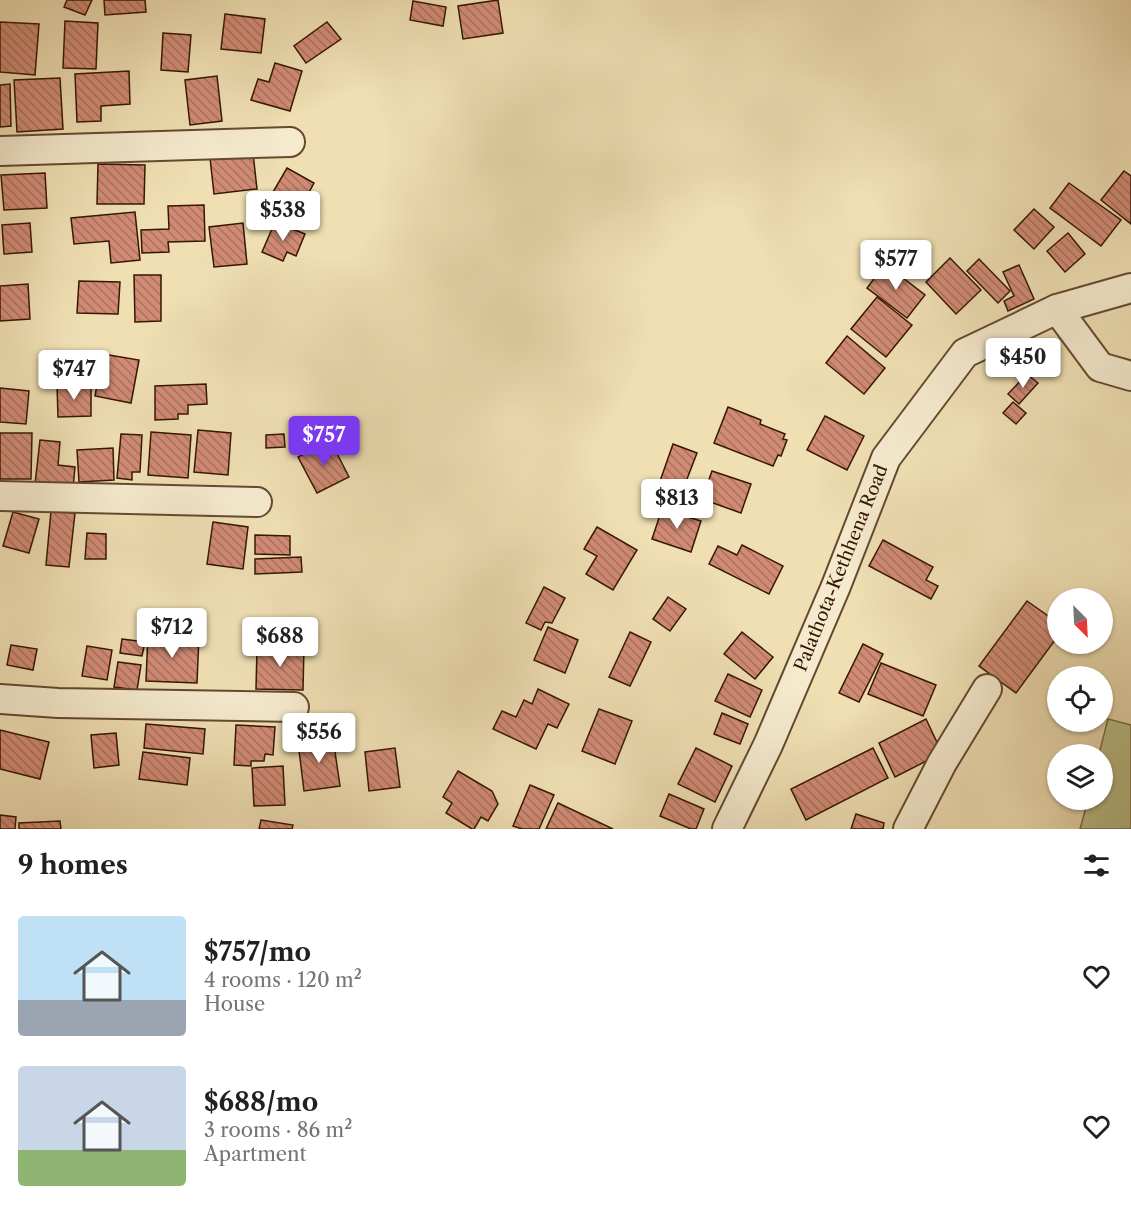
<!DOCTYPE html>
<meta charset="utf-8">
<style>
:root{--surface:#fff;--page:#f2f2f2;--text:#202124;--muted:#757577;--accent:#7c3aed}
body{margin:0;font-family:"Libre Caslon Text",serif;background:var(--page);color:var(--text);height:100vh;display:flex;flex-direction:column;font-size:22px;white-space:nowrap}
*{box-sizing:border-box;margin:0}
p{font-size:20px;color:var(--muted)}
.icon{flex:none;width:33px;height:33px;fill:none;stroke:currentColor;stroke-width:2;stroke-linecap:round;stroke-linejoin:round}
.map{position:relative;height:829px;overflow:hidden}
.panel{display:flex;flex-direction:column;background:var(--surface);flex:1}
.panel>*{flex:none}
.needle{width:39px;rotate:156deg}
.tools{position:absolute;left:1047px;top:588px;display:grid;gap:12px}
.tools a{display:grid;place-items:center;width:66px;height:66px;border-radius:50%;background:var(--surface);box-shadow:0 2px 4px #0004;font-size:30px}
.price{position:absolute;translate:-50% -51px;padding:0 14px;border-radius:6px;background:#fff;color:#222;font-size:20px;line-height:39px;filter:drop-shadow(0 2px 3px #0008)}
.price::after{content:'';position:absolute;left:50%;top:36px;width:18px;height:14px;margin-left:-9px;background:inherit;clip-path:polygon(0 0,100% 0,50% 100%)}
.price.active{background:var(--accent);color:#fff}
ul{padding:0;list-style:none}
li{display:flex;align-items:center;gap:18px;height:150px;padding:0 18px}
li span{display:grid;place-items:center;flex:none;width:168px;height:120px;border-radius:6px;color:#555}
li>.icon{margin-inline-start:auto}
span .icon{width:72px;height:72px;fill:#fffc;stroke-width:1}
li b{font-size:26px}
h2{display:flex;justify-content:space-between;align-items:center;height:72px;padding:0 18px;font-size:26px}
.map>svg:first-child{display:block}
.green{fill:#bcc18a;stroke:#796c46;stroke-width:1.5}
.building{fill:url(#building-back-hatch);stroke:#361703;stroke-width:1.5}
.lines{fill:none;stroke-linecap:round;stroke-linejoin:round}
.minor-casing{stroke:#64492f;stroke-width:32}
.minor{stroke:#f5eace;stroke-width:28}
.labels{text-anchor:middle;stroke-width:4.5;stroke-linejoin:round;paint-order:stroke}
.street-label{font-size:18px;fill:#361703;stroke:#f5eace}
</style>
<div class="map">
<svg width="1131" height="829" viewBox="0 0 1131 829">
<defs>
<pattern id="building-back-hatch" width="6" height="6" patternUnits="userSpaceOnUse" patternTransform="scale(1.5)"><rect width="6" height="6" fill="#d18b75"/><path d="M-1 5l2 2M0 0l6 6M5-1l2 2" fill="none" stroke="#aa715e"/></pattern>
</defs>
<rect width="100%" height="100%" fill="#efdfb3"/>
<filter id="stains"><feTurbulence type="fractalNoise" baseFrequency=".00333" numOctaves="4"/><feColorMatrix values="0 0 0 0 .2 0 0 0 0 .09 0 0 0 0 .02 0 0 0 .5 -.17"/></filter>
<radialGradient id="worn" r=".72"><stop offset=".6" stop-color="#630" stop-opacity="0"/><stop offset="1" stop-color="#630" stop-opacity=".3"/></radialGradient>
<!-- green -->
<path class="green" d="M1108,719L1131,725V829H1080L1088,800H1102V754H1099Z"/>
<!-- building -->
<g class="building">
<path d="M67,0H92L85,15L64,7Z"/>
<path d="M104,0H145L146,12L105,15Z"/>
<path d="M498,0L503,33L463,39L458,6Z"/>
<path d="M413,1L446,7L443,26L410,20Z"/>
<path d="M225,14L265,19L261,53L221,49Z"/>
<path d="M65,21L98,23L96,69L63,68Z"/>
<path d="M0,22L39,24L35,75L0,72Z"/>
<path d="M327,22L341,39L306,63L294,46Z"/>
<path d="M163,33L191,35L188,72L161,70Z"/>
<path d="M275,63L302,71L290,111L251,100L258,79L269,82Z"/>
<path d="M129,71L130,104L101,106V121L77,122L75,74Z"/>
<path d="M217,76L222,121L190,125L185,80Z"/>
<path d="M60,78L63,129L17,132L14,80Z"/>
<path d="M10,84L11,126L0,127V85Z"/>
<path d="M253,153L257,189L214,194L210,158Z"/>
<path d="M98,164L145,165L144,204H97Z"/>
<path d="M287,168L314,183L297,214L269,199Z"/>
<path d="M1124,171L1131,176V224L1101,200Z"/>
<path d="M45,173L47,208L4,210L1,175Z"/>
<path d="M1069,183L1121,220L1101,246L1050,208Z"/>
<path d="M204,205L205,241L168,242L169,252L142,253L141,230L169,229L168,206Z"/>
<path d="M1034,209L1054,227L1034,249L1014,230Z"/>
<path d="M135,212L140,260L111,263L109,241L74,244L71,218Z"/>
<path d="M275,222L305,234L296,256L287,252L283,261L262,252Z"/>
<path d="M30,223L32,252L4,254L2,225Z"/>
<path d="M243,223L247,264L214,267L209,227Z"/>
<path d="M1068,233L1085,254L1065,272L1047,251Z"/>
<path d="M950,258L981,290L956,314L926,282Z"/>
<path d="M979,259L1010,291L998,303L967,271Z"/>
<path d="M885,264L925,295L907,318L867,288Z"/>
<path d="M1019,265L1034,299L1008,311L1004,301L1014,296L1003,272Z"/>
<path d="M134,275H161V321L135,322Z"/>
<path d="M79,281L120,282L118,314L77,313Z"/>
<path d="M28,284L30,319L0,321V286Z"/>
<path d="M877,297L912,325L886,357L851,329Z"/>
<path d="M847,336L885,368L864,394L826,363Z"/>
<path d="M103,354L139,360L131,403L95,396Z"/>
<path d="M1027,374L1038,383L1019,404L1008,394Z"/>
<path d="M206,384L207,404L188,405V414H178V419L155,420V386Z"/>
<path d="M57,385H91V416L58,417Z"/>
<path d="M0,388L29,391L26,424L0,422Z"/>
<path d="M1013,402L1026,413L1016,424L1003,413Z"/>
<path d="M728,407L761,420L760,424L785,434L783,439L787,440L781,456L778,455L773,466L714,443Z"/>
<path d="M825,416L864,436L847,470L807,450Z"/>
<path d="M198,430L231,433L228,475L194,472Z"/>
<path d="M151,432L191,435L188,478L148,475Z"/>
<path d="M0,433H32L31,479H0Z"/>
<path d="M121,434L142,435L140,472H132V480L117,478Z"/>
<path d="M284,434L285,447L266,448V435Z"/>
<path d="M40,440L60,442L58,465L75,467L73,488L35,484Z"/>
<path d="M330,440L349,477L317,493L298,457Z"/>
<path d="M673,444L697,453L682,492L659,484Z"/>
<path d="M113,448L114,480L79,482L77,450Z"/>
<path d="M712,471L751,484L741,513L702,499Z"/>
<path d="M662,509L701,521L691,552L652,539Z"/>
<path d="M51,511L75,513L69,567L46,565Z"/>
<path d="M13,512L39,519L29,553L3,546Z"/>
<path d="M213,522L248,527L243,569L207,564Z"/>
<path d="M597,527L637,550L613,590L586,574L597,556L584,549Z"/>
<path d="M87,533L106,534V559H85Z"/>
<path d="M255,535L290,536V555L255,554Z"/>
<path d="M883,540L933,567L926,580L938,586L931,599L869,566Z"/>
<path d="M742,545L783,566L769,594L709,564L718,546L737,555Z"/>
<path d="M301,557L302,572L255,574V559Z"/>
<path d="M544,587L565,598L552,623L545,622L541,630L526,623Z"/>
<path d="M668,597L686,609L670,631L653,619Z"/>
<path d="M1027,601L1058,623V636L1016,693L979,666Z"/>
<path d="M548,627L578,640L565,673L534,660Z"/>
<path d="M630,632L651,642L630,686L609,677Z"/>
<path d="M742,632L773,657L755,679L724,654Z"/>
<path d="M148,634L199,636L197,683L146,681Z"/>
<path d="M122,639L145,642L142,656L120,653Z"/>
<path d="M863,644L883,654L859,702L839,693Z"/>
<path d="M11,645L37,649L33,670L7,665Z"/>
<path d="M87,646L112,650L107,680L82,676Z"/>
<path d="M257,647H304L303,690L256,689Z"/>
<path d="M118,662L141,665L137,690L114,687Z"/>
<path d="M881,663L936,685L923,716L868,694Z"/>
<path d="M728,674L762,690L750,717L715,701Z"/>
<path d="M538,689L569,704L557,728L548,724L536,749L493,729L502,711L516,717L524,700L532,704Z"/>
<path d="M599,709L632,721L615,764L582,751Z"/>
<path d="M722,713L748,724L740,744L714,734Z"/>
<path d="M926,719L942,753L895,777L879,743Z"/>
<path d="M146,724L205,729L203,754L144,748Z"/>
<path d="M236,725L275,727L273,755L265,754L264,761H251V766L234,765Z"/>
<path d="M0,730L49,742L40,779L0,769Z"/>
<path d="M116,733L119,765L94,768L91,735Z"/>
<path d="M333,738L340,786L304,791L298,742Z"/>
<path d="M395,748L400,787L369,791L365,752Z"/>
<path d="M696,748L732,766L715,802L678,784Z"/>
<path d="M873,748L888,778L806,820L791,789Z"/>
<path d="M143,752L190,758L187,785L139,779Z"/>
<path d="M283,766L285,805L254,806L252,768Z"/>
<path d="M458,771L492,791L498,804L488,821L481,817L474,829H472L446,813L452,803L443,797Z"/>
<path d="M530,785L554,795L539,829H522L513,826Z"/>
<path d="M669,794L704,809L696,829H691L660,816Z"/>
<path d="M558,803L613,829H546Z"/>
<path d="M856,814L884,823L883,829H851Z"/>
<path d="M0,815L16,817L15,829H0Z"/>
<path d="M261,820L293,825L292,829H259Z"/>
<path d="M60,821L61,829H19V823Z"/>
</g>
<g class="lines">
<!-- minor casing -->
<g class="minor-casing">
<g id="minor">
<path d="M0,151L290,142"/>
<path d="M1057,309L1100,367L1131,376"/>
<path d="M0,496L257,502"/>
<path d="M0,699L58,703L294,707"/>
<path d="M727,829L768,745L836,586L886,458L965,353L1057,309L1131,288"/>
<path d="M908,829L942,763L987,689"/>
</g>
</g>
<!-- minor -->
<use href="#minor" class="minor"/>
</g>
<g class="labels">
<!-- street labels -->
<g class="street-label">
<text transform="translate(841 568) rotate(-68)" y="6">Palathota-Kethhena Road</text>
</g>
</g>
<rect width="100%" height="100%" filter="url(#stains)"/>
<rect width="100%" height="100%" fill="url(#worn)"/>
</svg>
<div class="tools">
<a><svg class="needle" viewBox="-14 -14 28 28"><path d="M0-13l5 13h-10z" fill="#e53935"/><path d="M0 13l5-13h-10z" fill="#757577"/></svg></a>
<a><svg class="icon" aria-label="locate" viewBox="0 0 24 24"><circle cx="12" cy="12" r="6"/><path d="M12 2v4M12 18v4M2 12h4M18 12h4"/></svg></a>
<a><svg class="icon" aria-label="layers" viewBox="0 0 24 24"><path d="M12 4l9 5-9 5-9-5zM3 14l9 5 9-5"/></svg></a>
</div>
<b class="price" style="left:283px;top:242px">$538</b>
<b class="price" style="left:896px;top:291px">$577</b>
<b class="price" style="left:1023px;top:389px">$450</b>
<b class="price" style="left:74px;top:401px">$747</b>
<b class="price active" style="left:324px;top:467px">$757</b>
<b class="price" style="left:677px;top:530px">$813</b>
<b class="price" style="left:172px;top:659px">$712</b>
<b class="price" style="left:280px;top:668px">$688</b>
<b class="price" style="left:319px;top:764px">$556</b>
</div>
<section class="panel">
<h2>9 homes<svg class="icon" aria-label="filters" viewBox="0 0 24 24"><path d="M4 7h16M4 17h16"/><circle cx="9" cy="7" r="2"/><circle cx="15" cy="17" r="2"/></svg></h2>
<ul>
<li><span style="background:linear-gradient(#bfe0f5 70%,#9aa5b1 0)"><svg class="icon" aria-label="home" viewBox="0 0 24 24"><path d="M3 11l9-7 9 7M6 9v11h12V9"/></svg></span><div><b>$757/mo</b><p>4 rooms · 120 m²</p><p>House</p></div><svg class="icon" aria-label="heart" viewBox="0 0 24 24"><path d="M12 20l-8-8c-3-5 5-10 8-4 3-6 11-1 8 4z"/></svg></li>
<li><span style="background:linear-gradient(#c9d6e8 70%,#8fb573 0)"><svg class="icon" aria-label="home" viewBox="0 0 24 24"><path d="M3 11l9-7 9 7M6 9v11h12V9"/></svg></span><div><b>$688/mo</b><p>3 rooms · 86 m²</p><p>Apartment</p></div><svg class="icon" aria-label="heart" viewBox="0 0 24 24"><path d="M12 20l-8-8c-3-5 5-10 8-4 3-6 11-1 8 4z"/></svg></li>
</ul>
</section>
